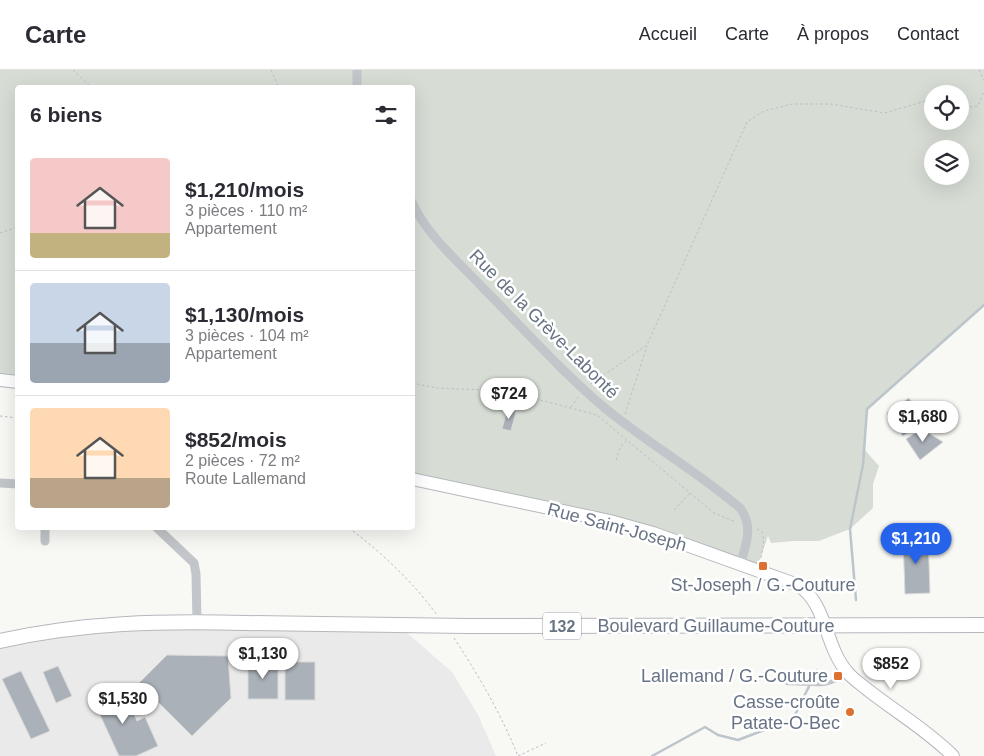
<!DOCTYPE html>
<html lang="fr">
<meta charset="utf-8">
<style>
:root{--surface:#fff;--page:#f2f2f3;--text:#2b2b33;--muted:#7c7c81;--line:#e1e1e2;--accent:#2563eb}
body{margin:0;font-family:Arial,sans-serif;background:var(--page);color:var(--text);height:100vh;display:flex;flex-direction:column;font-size:19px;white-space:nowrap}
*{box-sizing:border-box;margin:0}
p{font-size:16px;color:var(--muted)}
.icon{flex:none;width:28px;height:28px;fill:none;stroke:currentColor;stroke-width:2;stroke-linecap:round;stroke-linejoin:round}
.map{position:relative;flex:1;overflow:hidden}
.sheet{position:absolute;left:15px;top:15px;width:400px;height:445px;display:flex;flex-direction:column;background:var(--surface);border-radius:5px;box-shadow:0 5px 20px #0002}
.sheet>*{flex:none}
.fabs{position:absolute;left:924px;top:15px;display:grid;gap:10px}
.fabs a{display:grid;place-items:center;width:45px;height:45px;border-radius:50%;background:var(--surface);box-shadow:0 5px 20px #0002;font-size:25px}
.price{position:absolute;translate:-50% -42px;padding:0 11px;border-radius:18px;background:#fff;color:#222;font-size:16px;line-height:32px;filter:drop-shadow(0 1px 2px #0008)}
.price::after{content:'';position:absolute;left:50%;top:30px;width:15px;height:11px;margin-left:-8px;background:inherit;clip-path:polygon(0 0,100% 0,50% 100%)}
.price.on{background:var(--accent);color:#fff}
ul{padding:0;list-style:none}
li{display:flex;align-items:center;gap:15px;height:125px;padding:0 15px}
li+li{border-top:1px solid var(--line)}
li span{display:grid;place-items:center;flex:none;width:140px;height:100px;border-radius:5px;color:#555}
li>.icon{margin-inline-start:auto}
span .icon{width:60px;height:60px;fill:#fffc;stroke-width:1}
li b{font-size:21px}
h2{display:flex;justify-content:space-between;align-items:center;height:60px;padding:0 15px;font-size:21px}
header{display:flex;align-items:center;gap:30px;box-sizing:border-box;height:70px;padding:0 25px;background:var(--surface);border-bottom:1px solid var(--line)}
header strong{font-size:24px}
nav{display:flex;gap:28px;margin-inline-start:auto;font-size:18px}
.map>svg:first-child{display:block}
.built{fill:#e9eae9}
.green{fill:#d7ddd5;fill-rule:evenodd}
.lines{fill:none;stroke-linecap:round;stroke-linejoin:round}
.stream{stroke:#bcc5cb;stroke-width:2.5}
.building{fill:#aab1b8;stroke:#d9dad8}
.secondary-casing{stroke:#b4b8be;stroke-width:14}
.primary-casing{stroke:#b5b8bd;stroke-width:16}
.path{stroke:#bcbec1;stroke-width:1;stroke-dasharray:2.5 2.5;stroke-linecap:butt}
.lane{stroke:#c2c5c9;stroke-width:4.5}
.street{stroke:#c2c5c9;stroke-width:9}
.secondary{stroke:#fff;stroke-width:12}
.primary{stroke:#fff;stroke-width:14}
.primary-bridge-casing{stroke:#b5b8bd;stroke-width:16;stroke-linecap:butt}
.primary-bridge{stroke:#fff;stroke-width:14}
.poi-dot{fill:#dc7131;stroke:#fff;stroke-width:2}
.labels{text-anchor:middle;stroke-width:5;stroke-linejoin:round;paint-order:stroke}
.shield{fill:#fff;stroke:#959eaa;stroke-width:1}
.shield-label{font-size:16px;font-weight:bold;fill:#687485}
.street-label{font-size:18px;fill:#687485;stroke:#fff}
.poi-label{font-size:18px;fill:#687485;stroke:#fff;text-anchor:end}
</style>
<header>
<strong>Carte</strong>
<nav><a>Accueil</a><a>Carte</a><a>À propos</a><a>Contact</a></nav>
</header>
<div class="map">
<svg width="984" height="686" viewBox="0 0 984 686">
<rect width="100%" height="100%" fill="#f8f8f5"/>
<!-- built -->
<path class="built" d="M398,555L452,602L478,645L496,686H0V571L64,559Z"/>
<!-- green -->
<path class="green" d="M0,0H984V235L867,339L864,379L879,396L873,414V438L850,459L819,471H794L771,473L768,466L756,501L653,463L413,409L412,18H18L16,312L0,310ZM932,24H960V51H932ZM932,79H960V106H932Z"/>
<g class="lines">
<!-- stream -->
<g class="stream">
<path d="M856,530L850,459L863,395L867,339L984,235"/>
<path d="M652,686L705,657L718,665L738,670L793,649L817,600"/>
</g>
</g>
<!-- building -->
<g class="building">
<path d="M909,328L923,352L903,366L887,343Z"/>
<path d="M507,340L516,342L511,361L502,359Z"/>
<path d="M922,359L943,372L920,390L906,369Z"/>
<path d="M928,466L930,523L905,524L903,467Z"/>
<path d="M167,585L228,586L231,628L192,666L139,613Z"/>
<rect x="248" y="591" width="30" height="38"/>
<rect x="285" y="592" width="30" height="38"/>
<path d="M58,596L72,626L56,633L43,602Z"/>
<path d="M21,601L50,661L31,669L2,609Z"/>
<path d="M106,614L115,634L127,629L137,651L145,647L158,676L136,686H119L89,621Z"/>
</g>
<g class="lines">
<!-- secondary casing -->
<g class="secondary-casing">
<g id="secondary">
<path d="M0,310L18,312"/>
<path d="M412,409L610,451L653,463L798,515C828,535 824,576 848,603C853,609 862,615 868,620C896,642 927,660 953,686"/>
</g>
</g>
<!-- primary casing -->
<g class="primary-casing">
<g id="primary">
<path d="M467,556L984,555"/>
<path d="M0,571C83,552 162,551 246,553C297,554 347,554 398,555"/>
</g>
</g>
<!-- path -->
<g class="path">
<path d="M73,0L92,18"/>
<path d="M271,0L279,18"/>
<path d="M979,0L984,10"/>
<path d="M960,35L971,37L978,36L984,21"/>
<path d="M0,163L18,157"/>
<path d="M412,313L437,318L506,321L597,345L714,443L736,452"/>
<path d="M591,314L647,275L747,52L764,41L792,34H830L885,43L932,29"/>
<path d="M571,337L579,326"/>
<path d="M625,344L647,276"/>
<path d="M0,346L18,348"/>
<path d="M616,390L621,376L626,371"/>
<path d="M674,440L690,423"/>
<path d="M349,458C381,482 413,512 437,545"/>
<path d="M757,459L763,463C764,473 763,481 760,491"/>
<path d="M454,568C479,606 501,644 518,686"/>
<path d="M518,686L546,673"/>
</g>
<!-- lane -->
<path class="lane" d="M787,613C813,612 823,620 847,604"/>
<!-- street -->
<g class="street">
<path d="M357,0V18"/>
<path d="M412,132C427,166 459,192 484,219C524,259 562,302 606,339C649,374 698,402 740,438C754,456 746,475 740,495"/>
<path d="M0,413L18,414"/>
<path d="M157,458L194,493L196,504L197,552"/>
<path d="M45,471V458"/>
</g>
<!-- secondary -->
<use href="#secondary" class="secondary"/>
<!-- primary -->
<use href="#primary" class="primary"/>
<!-- primary-bridge casing -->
<g class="primary-bridge-casing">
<path id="primary-bridge" d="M398,555L467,556"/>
</g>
<!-- primary-bridge -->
<use href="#primary-bridge" class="primary-bridge"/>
</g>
<!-- markers -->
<g class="poi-dot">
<rect x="758" y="491" width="10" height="10" rx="2.5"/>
<rect x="833" y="601" width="10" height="10" rx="2.5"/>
<circle cx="850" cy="642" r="5"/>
</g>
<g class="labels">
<!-- shield labels -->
<rect class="shield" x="543" y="542.5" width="38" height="27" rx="4"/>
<g class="shield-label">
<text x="562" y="562">132</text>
</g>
<!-- street labels -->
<g class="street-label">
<text transform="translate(544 254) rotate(45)" y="6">Rue de la Grève-Labonté</text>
<text transform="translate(617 457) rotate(15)" y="6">Rue Saint-Joseph</text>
<text x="716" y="562">Boulevard Guillaume-Couture</text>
</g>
<!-- poi labels -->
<g class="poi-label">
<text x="763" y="521" text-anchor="middle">St-Joseph / G.-Couture</text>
<text x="828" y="612">Lallemand / G.-Couture</text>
<text x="840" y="638">Casse-croûte<tspan x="840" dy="21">Patate-O-Bec</tspan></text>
</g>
</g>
</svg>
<div class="fabs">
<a><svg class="icon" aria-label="locate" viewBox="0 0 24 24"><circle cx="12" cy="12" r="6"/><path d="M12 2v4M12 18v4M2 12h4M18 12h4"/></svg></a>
<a><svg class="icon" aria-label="layers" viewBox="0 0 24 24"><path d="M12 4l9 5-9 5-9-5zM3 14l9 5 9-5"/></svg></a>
</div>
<b class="price" style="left:509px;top:350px">$724</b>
<b class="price" style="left:923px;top:373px">$1,680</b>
<b class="price on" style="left:916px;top:495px">$1,210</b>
<b class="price" style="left:263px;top:610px">$1,130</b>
<b class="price" style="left:891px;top:620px">$852</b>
<b class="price" style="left:123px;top:655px">$1,530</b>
<section class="sheet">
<h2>6 biens<svg class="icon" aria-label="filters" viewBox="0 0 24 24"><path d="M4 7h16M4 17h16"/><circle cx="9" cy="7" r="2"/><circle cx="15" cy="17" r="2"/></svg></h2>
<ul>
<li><span style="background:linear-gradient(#f6c9c9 75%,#c2b280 0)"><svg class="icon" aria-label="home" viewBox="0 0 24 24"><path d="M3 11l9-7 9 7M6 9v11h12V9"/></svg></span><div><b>$1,210/mois</b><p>3 pièces · 110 m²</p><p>Appartement</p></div></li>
<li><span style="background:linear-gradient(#c9d6e8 60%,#9aa5b1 0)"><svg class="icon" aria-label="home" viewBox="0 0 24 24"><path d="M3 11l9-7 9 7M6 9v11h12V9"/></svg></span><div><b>$1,130/mois</b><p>3 pièces · 104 m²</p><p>Appartement</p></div></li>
<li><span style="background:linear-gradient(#ffd9b3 70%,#b9a48a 0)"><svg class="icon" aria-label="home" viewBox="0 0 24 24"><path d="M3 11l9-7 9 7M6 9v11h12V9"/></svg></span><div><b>$852/mois</b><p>2 pièces · 72 m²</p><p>Route Lallemand</p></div></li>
</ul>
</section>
</div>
